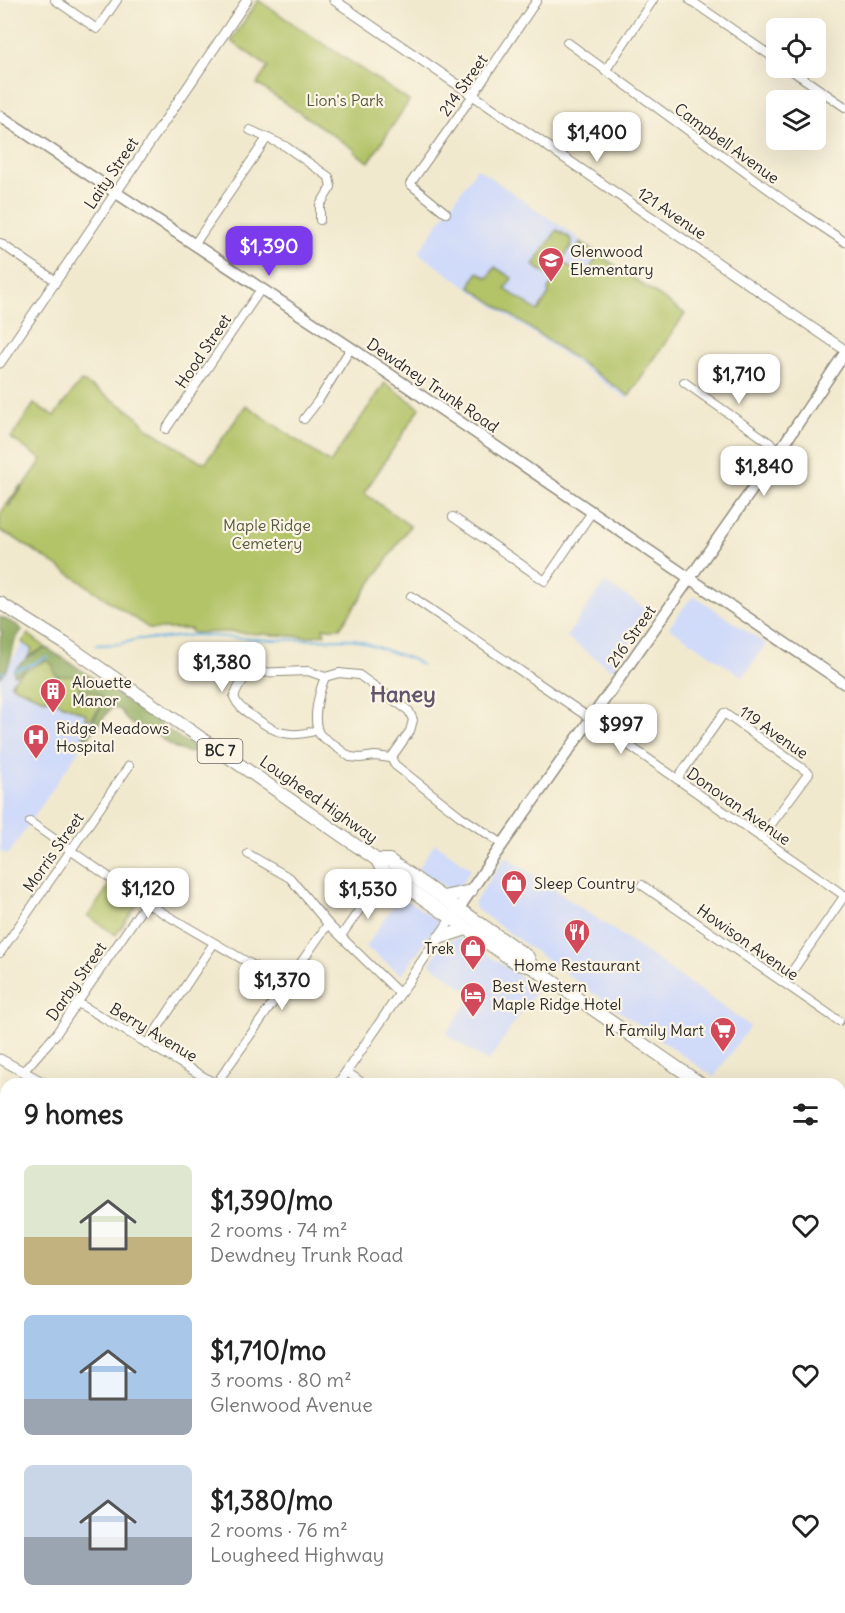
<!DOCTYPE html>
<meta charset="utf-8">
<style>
:root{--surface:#fff;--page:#f6f6f6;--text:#222;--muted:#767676;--accent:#7c3aed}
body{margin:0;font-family:Delius,sans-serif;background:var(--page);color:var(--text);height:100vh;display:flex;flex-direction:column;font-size:22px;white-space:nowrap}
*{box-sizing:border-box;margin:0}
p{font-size:20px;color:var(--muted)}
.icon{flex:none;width:33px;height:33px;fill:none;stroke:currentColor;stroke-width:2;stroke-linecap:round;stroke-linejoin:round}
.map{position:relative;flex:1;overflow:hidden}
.drawer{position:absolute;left:0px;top:1078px;width:846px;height:536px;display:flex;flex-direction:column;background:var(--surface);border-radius:18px 18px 0 0;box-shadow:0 6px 24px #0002}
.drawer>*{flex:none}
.fabs{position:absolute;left:766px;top:18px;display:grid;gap:12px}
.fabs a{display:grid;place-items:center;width:60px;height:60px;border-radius:9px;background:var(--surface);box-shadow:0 6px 24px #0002;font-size:30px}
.price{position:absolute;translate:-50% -51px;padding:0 14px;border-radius:12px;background:#fff;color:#222;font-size:20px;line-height:39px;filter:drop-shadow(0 2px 3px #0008)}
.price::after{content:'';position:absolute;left:50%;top:36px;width:18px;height:14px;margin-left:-9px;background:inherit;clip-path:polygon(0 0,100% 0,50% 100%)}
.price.active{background:var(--accent);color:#fff}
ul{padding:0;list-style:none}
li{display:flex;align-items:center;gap:18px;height:150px;padding:0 24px}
li span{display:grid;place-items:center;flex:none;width:168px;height:120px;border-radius:9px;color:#555}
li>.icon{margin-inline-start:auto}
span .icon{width:72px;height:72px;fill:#fffc;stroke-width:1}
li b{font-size:26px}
h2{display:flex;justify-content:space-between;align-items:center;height:72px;padding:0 24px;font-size:26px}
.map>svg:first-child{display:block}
.built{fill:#d0daf9}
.green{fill:#b2c367;stroke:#6e7749;stroke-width:1.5}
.forest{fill:#8da95c;stroke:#5c6a44;stroke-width:1.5}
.water{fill:#6cb3e3;stroke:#4c6f87;stroke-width:1.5}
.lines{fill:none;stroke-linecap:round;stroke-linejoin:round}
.stream{stroke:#6cb3e3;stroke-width:2}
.minor-casing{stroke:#8e8a7c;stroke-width:10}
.tertiary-casing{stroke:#8e8a7c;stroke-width:11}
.secondary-casing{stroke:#8e8a7c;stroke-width:13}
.trunk-casing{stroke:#8e8a7c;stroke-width:14}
.minor{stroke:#fff;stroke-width:8}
.tertiary{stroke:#fff;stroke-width:9}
.secondary{stroke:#fff;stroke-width:10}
.trunk{stroke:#fff;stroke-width:12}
.rail-casing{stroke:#2b2b2b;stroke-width:4.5}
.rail{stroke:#fcf5e5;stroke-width:2;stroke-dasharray:7;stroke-linecap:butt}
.labels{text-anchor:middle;stroke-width:4.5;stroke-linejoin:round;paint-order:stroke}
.shield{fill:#fcf5e5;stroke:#6a6863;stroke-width:1.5}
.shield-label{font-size:15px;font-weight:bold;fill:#2b2b2b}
.street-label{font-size:16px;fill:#2b2b2b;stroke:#fcf5e5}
.park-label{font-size:16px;fill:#54593d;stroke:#fcf5e5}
.poi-label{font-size:16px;fill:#2b2b2b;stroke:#fcf5e5;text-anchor:start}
.district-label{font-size:22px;font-weight:bold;fill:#61556e;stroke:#fcf5e5}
</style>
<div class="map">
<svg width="845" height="1613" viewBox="0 0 845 1613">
<rect width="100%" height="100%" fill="#fcf5e5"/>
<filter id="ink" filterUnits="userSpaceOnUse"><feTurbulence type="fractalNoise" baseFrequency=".0167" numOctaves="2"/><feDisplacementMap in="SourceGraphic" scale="12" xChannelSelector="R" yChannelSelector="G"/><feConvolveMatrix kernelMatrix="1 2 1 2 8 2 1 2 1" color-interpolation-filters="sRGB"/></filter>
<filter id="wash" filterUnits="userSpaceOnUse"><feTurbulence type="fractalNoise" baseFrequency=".008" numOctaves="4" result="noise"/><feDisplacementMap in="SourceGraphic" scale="24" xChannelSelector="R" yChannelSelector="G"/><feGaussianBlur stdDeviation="1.35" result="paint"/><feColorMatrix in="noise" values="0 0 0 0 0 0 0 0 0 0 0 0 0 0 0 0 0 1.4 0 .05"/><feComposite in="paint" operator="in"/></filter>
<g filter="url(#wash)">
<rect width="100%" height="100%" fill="#f1e9ce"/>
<!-- built -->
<g class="built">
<path d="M477,168L685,313L627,399L418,253Z"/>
<path d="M605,582L650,612L612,670L566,637Z"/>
<path d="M696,597L766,644L743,677L669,627L690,599Z"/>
<path d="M28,636L115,697L8,855L0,851V671L7,668Z"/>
<path d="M435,843L471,868L464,881L457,887L447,888L418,869Z"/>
<path d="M506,856L630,941L750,1026L714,1077L593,993L476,909L474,903Z"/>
<path d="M400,895L439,922L402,975L366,947Z"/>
<path d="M460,937L538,988L488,1062L446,1034L473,994L430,964L444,942Z"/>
</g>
<!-- green -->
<g class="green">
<path d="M258,0L409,101L369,162L354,152L355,150L257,84L268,67L231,41Z"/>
<path d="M557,230L570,238L572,245L561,261L584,277L596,259L578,246L581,242L685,314L629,396L470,287L474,278L478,272L488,278L495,267L512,278L505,289L538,311L549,294L548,290L553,282L549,279L551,276H549L533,265Z"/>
<path d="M81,381C94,388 141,415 146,427L197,460L206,462L246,405L330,463L385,383L420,408L364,493L410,526L340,628H323L325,634L307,637L230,632L195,633L191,632V629H150L77,579L13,537L0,531V514L20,486H22L10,502L9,507L42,460L11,438L34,404L54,416Z"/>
<path d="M28,634L48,649H42L28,657L32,649L27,646L22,642Z"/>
<path d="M60,656L112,691L92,718L87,720L85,719L86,714L47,698L46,700L11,685L14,683H11C21,670 44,660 60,656Z"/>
<path d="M111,883L139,902L116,935L88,916Z"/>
</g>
<!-- forest -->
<g class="forest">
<path d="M0,617L17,625L22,630C19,634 15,639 14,643C11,656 11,667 0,677V639L2,633L0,630Z"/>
<path d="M42,649H48L72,664L196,749L191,753C176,751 166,742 154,733C150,731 146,727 141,726C137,725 136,726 132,724C121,719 127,708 111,708C104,716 93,734 86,738L83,736L103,704C103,695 97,693 89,690L84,695H81L77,678L73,676H57L54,672L53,665L46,660C40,661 32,664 27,667C22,671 21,674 14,675V670L28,657Z"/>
<path d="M701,1608H818L817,1613H710Z"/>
</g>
<!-- water -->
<path class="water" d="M0,1326L6,1328V1608H608L615,1613H0Z"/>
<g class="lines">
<!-- stream -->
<g class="stream">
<path d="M96,645L120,644L138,639H157L194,635L273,640L354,639L414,660L421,665"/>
<path d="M13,670L30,665L48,657"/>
<path d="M0,673L4,672"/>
</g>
</g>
</g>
<g filter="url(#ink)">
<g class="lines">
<!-- minor casing -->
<g class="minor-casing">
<g id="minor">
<path d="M55,0L97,29L117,0"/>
<path d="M690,0L777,60"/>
<path d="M567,42L797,210L845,242"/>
<path d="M788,68L845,107"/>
<path d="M605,71L653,0"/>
<path d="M250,130L285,146L329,177L331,187L320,205V220"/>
<path d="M446,213L410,184L473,95L537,0"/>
<path d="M0,243L56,281"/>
<path d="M194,245L267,138"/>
<path d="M684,382L780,450"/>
<path d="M304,419L318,401L351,348"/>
<path d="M166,429L261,289"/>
<path d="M453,517L545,581L592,512"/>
<path d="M411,596L591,719L845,896"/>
<path d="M325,677C319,692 311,721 320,735L350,757L360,758L375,756L391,758L395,765L460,816L503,844"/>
<path d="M325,677L339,673L359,675L409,711L413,720L410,731L391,758"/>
<path d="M317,730C290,739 275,733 254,717C245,711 238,707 234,697C238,687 243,677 252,673L308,671L325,677"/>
<path d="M677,779L724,713L809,773L761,838"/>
<path d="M30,822L146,903L285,984"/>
<path d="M248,854L290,878L328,924L400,994"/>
<path d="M642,885L839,1021"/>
<path d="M341,936L374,889"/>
<path d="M0,953L129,766"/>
<path d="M784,983L845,895"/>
<path d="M78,1003L216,1084L328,924"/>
<path d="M147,1044L214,943"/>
<path d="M23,1072L56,1034L146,903"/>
<path d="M347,1072L364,1084"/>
<path d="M840,1463L845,1456"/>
</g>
</g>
<!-- tertiary casing -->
<g class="tertiary-casing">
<g id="tertiary">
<path d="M334,0L845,350"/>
<path d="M0,363L247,0"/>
<path d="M0,1059L46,1084"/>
<path d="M338,1084L451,919"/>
<path d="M840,1562L845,1563"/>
</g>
</g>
<!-- secondary casing -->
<g class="secondary-casing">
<g id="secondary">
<path d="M0,116L351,348L845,684"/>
<path d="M455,914L495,855L780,450L845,353"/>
</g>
</g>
<!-- trunk casing -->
<g class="trunk-casing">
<g id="trunk">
<path d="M0,603L64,643L377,860L382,870L518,964L532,967L701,1084"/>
<path d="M377,860H389L528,957L532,967"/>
<path d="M443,897L471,891"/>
<path d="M439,938L466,929"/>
<path d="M840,1181L845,1185"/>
</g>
</g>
<!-- minor -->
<use href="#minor" class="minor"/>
<!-- tertiary -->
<use href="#tertiary" class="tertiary"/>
<!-- secondary -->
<use href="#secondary" class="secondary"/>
<!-- trunk -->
<use href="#trunk" class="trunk"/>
<!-- rail casing -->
<g class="rail-casing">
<g id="rail">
<path d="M0,1296L6,1298"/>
<path d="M677,1608L686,1613"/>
</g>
</g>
<!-- rail -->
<use href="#rail" class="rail"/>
</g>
</g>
<!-- icons -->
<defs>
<g id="school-pin" transform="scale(1.35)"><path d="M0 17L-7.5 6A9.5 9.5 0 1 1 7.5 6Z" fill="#d1495b" stroke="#fcf5e5"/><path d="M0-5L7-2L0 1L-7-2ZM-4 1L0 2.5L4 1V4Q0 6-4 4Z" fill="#fff"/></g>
<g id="building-pin" transform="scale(1.35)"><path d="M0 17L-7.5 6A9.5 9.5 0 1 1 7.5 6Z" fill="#d1495b" stroke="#fcf5e5"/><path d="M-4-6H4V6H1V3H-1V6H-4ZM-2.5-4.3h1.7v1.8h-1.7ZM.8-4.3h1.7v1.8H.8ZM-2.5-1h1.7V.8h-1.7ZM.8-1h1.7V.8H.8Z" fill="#fff"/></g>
<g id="hospital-pin" transform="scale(1.35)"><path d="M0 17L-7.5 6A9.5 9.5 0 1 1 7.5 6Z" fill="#d1495b" stroke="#fcf5e5"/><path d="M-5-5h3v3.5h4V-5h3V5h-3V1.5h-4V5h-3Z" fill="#fff"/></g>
<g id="shop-pin" transform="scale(1.35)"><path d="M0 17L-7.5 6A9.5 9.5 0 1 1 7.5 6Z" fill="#d1495b" stroke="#fcf5e5"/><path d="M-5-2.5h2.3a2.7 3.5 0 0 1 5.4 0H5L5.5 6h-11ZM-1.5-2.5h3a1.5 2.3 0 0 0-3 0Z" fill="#fff"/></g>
<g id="restaurant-pin" transform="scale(1.35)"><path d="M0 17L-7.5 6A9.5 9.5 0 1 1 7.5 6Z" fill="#d1495b" stroke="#fcf5e5"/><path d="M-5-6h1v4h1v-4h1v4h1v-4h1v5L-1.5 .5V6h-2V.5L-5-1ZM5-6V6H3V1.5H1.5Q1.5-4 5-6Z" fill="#fff"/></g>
<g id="hotel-pin" transform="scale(1.35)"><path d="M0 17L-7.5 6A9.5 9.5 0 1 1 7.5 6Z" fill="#d1495b" stroke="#fcf5e5"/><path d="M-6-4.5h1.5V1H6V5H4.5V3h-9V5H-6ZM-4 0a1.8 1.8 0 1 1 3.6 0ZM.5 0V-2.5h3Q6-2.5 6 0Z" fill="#fff"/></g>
<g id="supermarket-pin" transform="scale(1.35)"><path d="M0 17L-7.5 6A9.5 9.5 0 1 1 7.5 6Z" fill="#d1495b" stroke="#fcf5e5"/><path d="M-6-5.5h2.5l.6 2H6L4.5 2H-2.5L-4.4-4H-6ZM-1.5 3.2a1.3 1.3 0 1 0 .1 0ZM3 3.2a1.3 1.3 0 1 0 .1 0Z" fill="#fff"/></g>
</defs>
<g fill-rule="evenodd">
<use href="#school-pin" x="551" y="260"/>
<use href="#building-pin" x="53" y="691"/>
<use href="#hospital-pin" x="36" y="737"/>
<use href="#shop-pin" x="514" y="883"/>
<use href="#restaurant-pin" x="577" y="932"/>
<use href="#shop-pin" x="473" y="948"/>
<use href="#hotel-pin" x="473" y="995"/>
<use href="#supermarket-pin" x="723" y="1030"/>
</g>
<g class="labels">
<!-- shield labels -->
<rect class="shield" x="197.5" y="739" width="45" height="24" rx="4.5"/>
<g class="shield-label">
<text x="220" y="756">BC 7</text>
</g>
<!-- street labels -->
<g class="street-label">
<text transform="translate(463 85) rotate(-55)" y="6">214 Street</text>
<text transform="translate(727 143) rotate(36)" y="6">Campbell Avenue</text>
<text transform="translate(111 173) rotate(-56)" y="6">Laity Street</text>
<text transform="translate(672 213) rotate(34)" y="6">121 Avenue</text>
<text transform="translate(203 351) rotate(-56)" y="6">Hood Street</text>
<text transform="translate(433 385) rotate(34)" y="6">Dewdney Trunk Road</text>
<text transform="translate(631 636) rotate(-55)" y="6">216 Street</text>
<text transform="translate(774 732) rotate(35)" y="6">119 Avenue</text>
<text transform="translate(319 799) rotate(35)" y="6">Lougheed Highway</text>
<text transform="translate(739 806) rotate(35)" y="6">Donovan Avenue</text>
<text transform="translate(53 852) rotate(-55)" y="6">Morris Street</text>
<text transform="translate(748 942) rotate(35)" y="6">Howison Avenue</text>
<text transform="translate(76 981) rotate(-55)" y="6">Darby Street</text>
<text transform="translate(154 1032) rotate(31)" y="6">Berry Avenue</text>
</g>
<!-- park labels -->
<g class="park-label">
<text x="345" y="106">Lion's Park</text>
<text x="267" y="531">Maple Ridge<tspan x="267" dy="18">Cemetery</tspan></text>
</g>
<!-- poi labels -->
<g class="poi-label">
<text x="570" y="257">Glenwood<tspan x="570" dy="18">Elementary</tspan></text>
<text x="72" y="688">Alouette<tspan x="72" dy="18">Manor</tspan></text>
<text x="56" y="734">Ridge Meadows<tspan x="56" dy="18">Hospital</tspan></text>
<text x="534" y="889">Sleep Country</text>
<text x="454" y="954" text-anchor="end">Trek</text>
<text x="577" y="971" text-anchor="middle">Home Restaurant</text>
<text x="492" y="992">Best Western<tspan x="492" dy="18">Maple Ridge Hotel</tspan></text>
<text x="704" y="1036" text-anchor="end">K Family Mart</text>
</g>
<!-- district labels -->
<g class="district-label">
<text x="403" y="702">Haney</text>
</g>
</g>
</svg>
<div class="fabs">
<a><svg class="icon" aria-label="locate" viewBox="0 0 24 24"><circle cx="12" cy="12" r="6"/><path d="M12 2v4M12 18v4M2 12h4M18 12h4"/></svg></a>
<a><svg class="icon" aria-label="layers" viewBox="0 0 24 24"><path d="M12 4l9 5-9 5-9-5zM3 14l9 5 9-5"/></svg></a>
</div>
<b class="price" style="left:597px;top:163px">$1,400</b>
<b class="price active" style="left:269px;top:277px">$1,390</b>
<b class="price" style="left:739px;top:405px">$1,710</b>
<b class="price" style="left:764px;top:497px">$1,840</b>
<b class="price" style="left:222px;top:693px">$1,380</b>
<b class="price" style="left:621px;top:755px">$997</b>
<b class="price" style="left:148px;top:919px">$1,120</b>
<b class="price" style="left:368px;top:920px">$1,530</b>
<b class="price" style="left:282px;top:1011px">$1,370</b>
<section class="drawer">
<h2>9 homes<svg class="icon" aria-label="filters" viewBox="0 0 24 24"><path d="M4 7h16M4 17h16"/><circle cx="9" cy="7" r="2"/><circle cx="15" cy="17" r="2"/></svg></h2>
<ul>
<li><span style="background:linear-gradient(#dfe7d0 60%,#c2b280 0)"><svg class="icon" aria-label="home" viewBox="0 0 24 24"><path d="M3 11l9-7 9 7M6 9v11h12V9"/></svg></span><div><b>$1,390/mo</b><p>2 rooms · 74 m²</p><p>Dewdney Trunk Road</p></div><svg class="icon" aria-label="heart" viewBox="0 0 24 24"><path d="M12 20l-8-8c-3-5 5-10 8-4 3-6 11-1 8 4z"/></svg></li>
<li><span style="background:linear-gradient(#a9c7e8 70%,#9aa5b1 0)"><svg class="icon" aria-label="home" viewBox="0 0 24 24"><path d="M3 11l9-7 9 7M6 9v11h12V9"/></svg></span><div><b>$1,710/mo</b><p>3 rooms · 80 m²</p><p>Glenwood Avenue</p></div><svg class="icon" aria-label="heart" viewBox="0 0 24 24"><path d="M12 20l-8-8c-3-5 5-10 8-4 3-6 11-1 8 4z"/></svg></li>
<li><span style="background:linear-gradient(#c9d6e8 60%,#9aa5b1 0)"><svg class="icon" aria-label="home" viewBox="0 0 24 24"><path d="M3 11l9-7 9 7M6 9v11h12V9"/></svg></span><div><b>$1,380/mo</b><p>2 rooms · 76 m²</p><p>Lougheed Highway</p></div><svg class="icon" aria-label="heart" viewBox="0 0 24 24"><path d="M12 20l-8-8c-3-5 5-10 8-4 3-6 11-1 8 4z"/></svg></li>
</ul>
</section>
</div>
